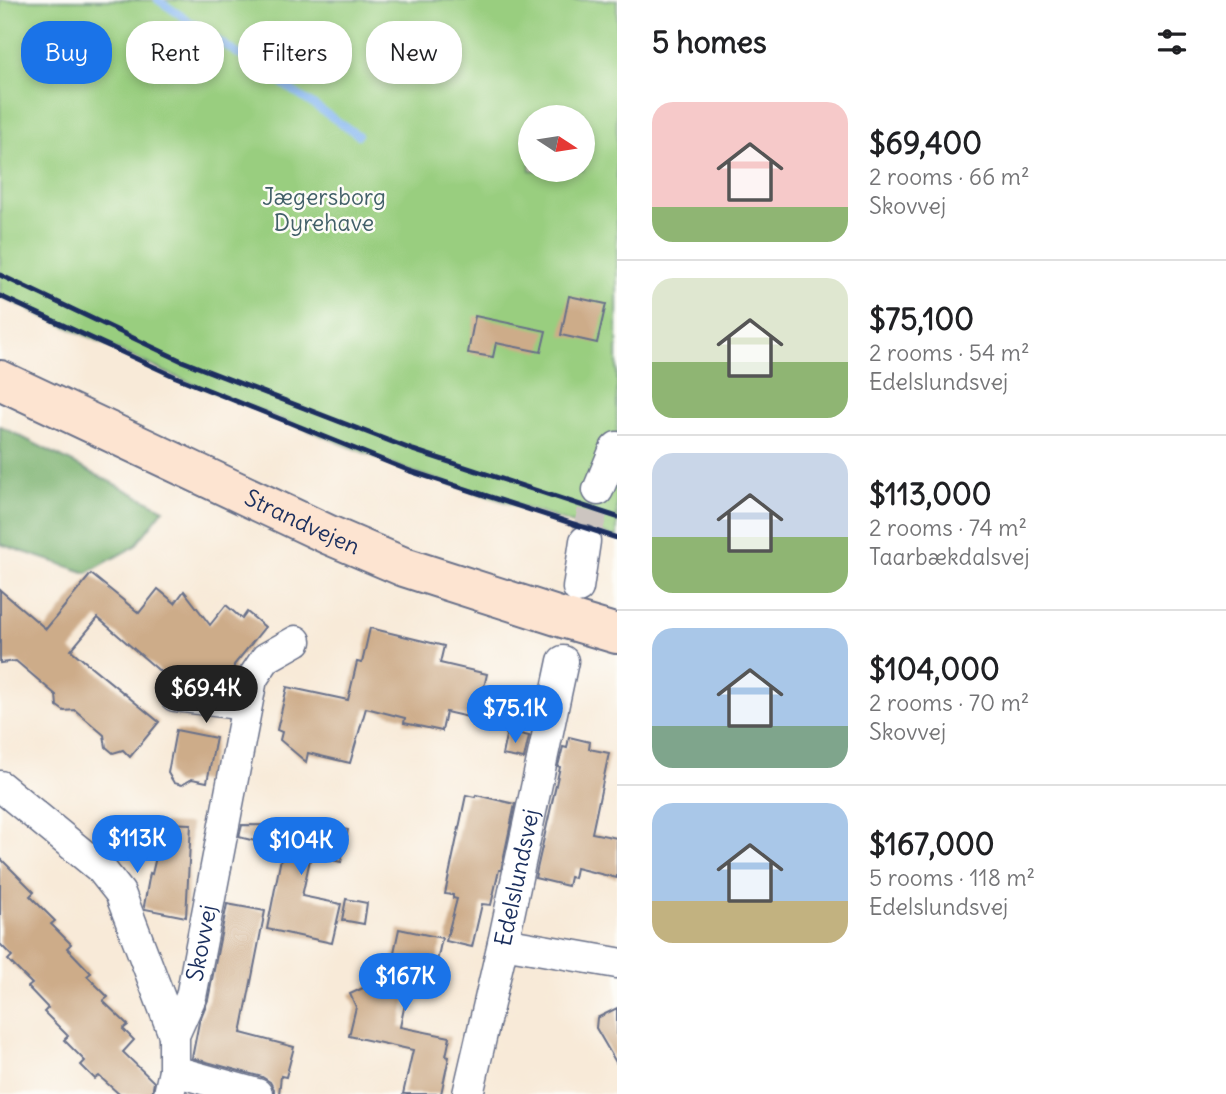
<!DOCTYPE html>
<meta charset="utf-8">
<style>
:root{--surface:#fff;--page:#f6f6f6;--text:#202124;--muted:#757577;--line:#e0e0e0;--accent:#1a73e8}
body{margin:0;font-family:Delius,sans-serif;background:var(--page);color:var(--text);height:100vh;display:flex;flex-direction:column;font-size:26px;white-space:nowrap}
*{box-sizing:border-box;margin:0}
p{font-size:23px;color:var(--muted)}
.icon{flex:none;width:38px;height:38px;fill:none;stroke:currentColor;stroke-width:2;stroke-linecap:round;stroke-linejoin:round}
.map{position:relative;flex:1;overflow:hidden}
.panel{display:flex;flex-direction:column;background:var(--surface);width:609px}
.panel>*{flex:none}
.guide{position:absolute;left:21px;top:21px;width:490px;height:63px;display:flex;gap:14px}
.needle{width:46px;rotate:102deg}
.fabs{position:absolute;left:518px;top:105px;display:grid;gap:14px}
.fabs a{display:grid;place-items:center;width:77px;height:77px;border-radius:50%;background:var(--surface);box-shadow:0 4px 10px #0003;font-size:35px}
.price{position:absolute;translate:-50% -60px;padding:0 16px;border-radius:24px;background:var(--accent);color:#fff;font-size:23px;line-height:46px;filter:drop-shadow(0 2px 4px #0008)}
.price::after{content:'';position:absolute;left:50%;top:42px;width:21px;height:16px;margin-left:-10px;background:inherit;clip-path:polygon(0 0,100% 0,50% 100%)}
.price.on{background:#222;color:#fff}
ul{padding:0;list-style:none}
li{display:flex;align-items:center;gap:21px;height:175px;padding:0 35px}
li+li{border-top:2px solid var(--line)}
li span{display:grid;place-items:center;flex:none;width:196px;height:140px;border-radius:21px;color:#555}
li>.icon{margin-inline-start:auto}
span .icon{width:84px;height:84px;fill:#fffc;stroke-width:1}
li b{font-size:30px}
h2{display:flex;justify-content:space-between;align-items:center;height:84px;padding:0 35px;font-size:30px}
.chip{padding:0 24px;border-radius:28px;background:var(--surface);box-shadow:0 4px 10px #0003;font-size:24px;line-height:63px}
.chip.on{background:var(--accent);color:#fff}
main{display:flex;flex:1;min-height:0}
.map>svg:first-child{display:block}
.green{fill:#99ce7f;stroke:#5a7e6e;stroke-width:2;fill-rule:evenodd}
.forest{fill:#7ab16e;stroke:#4a7066;stroke-width:2}
.lines{fill:none;stroke-linecap:round;stroke-linejoin:round}
.stream{stroke:#84b6f1;stroke-width:8}
.building{fill:#cdac89}
.street-tunnel{stroke:#ccc5c0;stroke-width:30;stroke-dasharray:30 15;stroke-linecap:butt}
.street-casing{stroke:#687089;stroke-width:33}
.secondary-casing{stroke:#687089;stroke-width:42}
.street{stroke:#fff;stroke-width:30}
.secondary{stroke:#fde4d1;stroke-width:38}
.rail{stroke:#1b2f5e;stroke-width:5}
.labels{text-anchor:middle;stroke-width:5;stroke-linejoin:round;paint-order:stroke}
.park-label{font-size:23px;fill:#415f68;stroke:#fdfcf7}
.street-label{font-size:23px;fill:#1b2f5e;stroke:#fdfcf7}
</style>
<main>
<div class="map">
<svg width="617" height="1094" viewBox="0 0 617 1094">
<rect width="100%" height="100%" fill="#fdfcf7"/>
<filter id="ink" filterUnits="userSpaceOnUse"><feTurbulence type="fractalNoise" baseFrequency=".0143" numOctaves="2"/><feDisplacementMap in="SourceGraphic" scale="14" xChannelSelector="R" yChannelSelector="G"/><feConvolveMatrix kernelMatrix="1 2 1 2 8 2 1 2 1" color-interpolation-filters="sRGB"/></filter>
<filter id="wash" filterUnits="userSpaceOnUse"><feTurbulence type="fractalNoise" baseFrequency=".00686" numOctaves="4" result="noise"/><feDisplacementMap in="SourceGraphic" scale="28" xChannelSelector="R" yChannelSelector="G"/><feGaussianBlur stdDeviation="1.57" result="paint"/><feColorMatrix in="noise" values="0 0 0 0 0 0 0 0 0 0 0 0 0 0 0 0 0 1.4 0 .05"/><feComposite in="paint" operator="in"/></filter>
<g filter="url(#wash)">
<rect width="100%" height="100%" fill="#f8ead8"/>
<!-- green -->
<path class="green" d="M0,0H617V538L410,471L176,377L0,296ZM530,117H583V170H530Z"/>
<!-- forest -->
<path class="forest" d="M0,426L164,509L135,546L87,573L0,544Z"/>
<g class="lines">
<!-- stream -->
<path class="stream" d="M158,0L358,135"/>
</g>
<g id="blocks">
<!-- building -->
<g class="building">
<path d="M569,296L606,304L597,343L561,335Z"/>
<path d="M475,316L546,331L541,352L496,343L493,357L468,353Z"/>
<path d="M91,574L139,613L158,589L175,603L184,591L210,625L226,605L242,619L247,612L265,627L234,665L233,686L211,683L199,673L193,681L170,680L98,618L71,650L159,722L130,757L123,750L113,753L106,747L104,735L75,710L64,711L57,706L56,695L16,661L0,663V590L46,629Z"/>
<path d="M370,628L444,646L440,663L487,674L477,719L446,712L442,731L404,723L405,718L366,708L350,763L308,753L306,762L280,740L282,732L277,730L287,687L348,700L357,662L362,663Z"/>
<path d="M176,730L216,738L207,782L192,779L182,785L174,783L168,773Z"/>
<path d="M507,731L529,736L524,759L502,755Z"/>
<path d="M569,737L590,742L589,749L609,753L592,833L617,838V878L576,868L574,878L570,877L568,886L535,878L560,767L558,766L563,747L567,748Z"/>
<path d="M466,795L475,797L476,795L515,804L501,870H499L491,905L482,904L472,947L446,941L457,899L453,898V895L445,894Z"/>
<path d="M313,822L348,830L341,862L311,855L302,896L341,904L332,943L267,929L283,848L239,837L242,825L313,826Z"/>
<path d="M164,823L191,824L186,917L145,909L144,906L150,873L152,874Z"/>
<path d="M0,858L34,892L30,896L55,921L51,924L71,944L67,948L91,973L87,976L108,997L103,1001L128,1025L123,1029L134,1040L123,1052L154,1082L152,1094H119L99,1076L95,1079L81,1065L85,1061L64,1040L68,1036L44,1012L48,1008L28,987L32,984L8,960L12,956L0,944Z"/>
<path d="M346,899L367,903L364,924L342,920Z"/>
<path d="M227,904L265,911L241,1033L294,1047L286,1077L281,1076L279,1094H274V1089L270,1082L262,1077L192,1058L199,1022L208,1000Z"/>
<path d="M399,929L442,938L432,985L410,980L400,1027L450,1037L446,1056L449,1057L441,1094H403L413,1050L349,1036L356,1007L350,994L389,976Z"/>
<path d="M617,1008V1064L596,1028L597,1018Z"/>
</g>
</g>
</g>
<g filter="url(#ink)">
<use href="#blocks" fill-opacity="0" stroke="#687089" stroke-width="2"/>
<g class="lines">
<!-- street-tunnel -->
<path class="street-tunnel" d="M585,541L598,490"/>
<!-- street casing -->
<g class="street-casing">
<g id="street">
<path d="M598,490L615,449L617,447"/>
<path d="M578,588L585,541"/>
<path d="M175,696L230,703L246,708"/>
<path d="M0,786L101,869L120,893L174,1035"/>
<path d="M503,943L617,963"/>
<path d="M174,1071L257,1094"/>
<path id="s1" d="M169,1094L174,1071V1035L191,997L252,679L266,658L296,641"/>
<path id="s2" d="M468,1094L503,943L563,661"/>
</g>
</g>
<!-- secondary casing -->
<g class="secondary-casing">
<g id="secondary">
<path id="s3" d="M0,380L329,535L404,567L563,618L617,634"/>
</g>
</g>
<!-- street -->
<use href="#street" class="street"/>
<!-- secondary -->
<use href="#secondary" class="secondary"/>
<!-- rail -->
<g class="rail">
<path d="M0,275L182,361L413,450L617,517"/>
<path d="M0,296L176,377L410,471L617,538"/>
</g>
</g>
</g>
<g class="labels">
<!-- park labels -->
<g class="park-label">
<text x="324" y="205">Jægersborg<tspan x="324" dy="26">Dyrehave</tspan></text>
</g>
<!-- street labels -->
<g class="street-label">
<text dy="8" stroke="none"><textPath href="#s3" startOffset="334">Strandvejen</textPath></text>
<text dy="8" stroke="none"><textPath href="#s2" startOffset="222">Edelslundsvej</textPath></text>
<text dy="8" stroke="none"><textPath href="#s1" startOffset="156">Skovvej</textPath></text>
</g>
</g>
</svg>
<div class="fabs">
<a><svg class="needle" viewBox="-14 -14 28 28"><path d="M0-13l5 13h-10z" fill="#e53935"/><path d="M0 13l5-13h-10z" fill="#757577"/></svg></a>
</div>
<b class="price on" style="left:206px;top:725px">$69.4K</b>
<b class="price" style="left:515px;top:745px">$75.1K</b>
<b class="price" style="left:137px;top:875px">$113K</b>
<b class="price" style="left:301px;top:877px">$104K</b>
<b class="price" style="left:405px;top:1013px">$167K</b>
<div class="guide">
<a class="chip on">Buy</a>
<a class="chip">Rent</a>
<a class="chip">Filters</a>
<a class="chip">New</a>
</div>
</div>
<section class="panel">
<h2>5 homes<svg class="icon" aria-label="filters" viewBox="0 0 24 24"><path d="M4 7h16M4 17h16"/><circle cx="9" cy="7" r="2"/><circle cx="15" cy="17" r="2"/></svg></h2>
<ul>
<li><span style="background:linear-gradient(#f6c9c9 75%,#8fb573 0)"><svg class="icon" aria-label="home" viewBox="0 0 24 24"><path d="M3 11l9-7 9 7M6 9v11h12V9"/></svg></span><div><b>$69,400</b><p>2 rooms · 66 m²</p><p>Skovvej</p></div></li>
<li><span style="background:linear-gradient(#dfe7d0 60%,#8fb573 0)"><svg class="icon" aria-label="home" viewBox="0 0 24 24"><path d="M3 11l9-7 9 7M6 9v11h12V9"/></svg></span><div><b>$75,100</b><p>2 rooms · 54 m²</p><p>Edelslundsvej</p></div></li>
<li><span style="background:linear-gradient(#c9d6e8 60%,#8fb573 0)"><svg class="icon" aria-label="home" viewBox="0 0 24 24"><path d="M3 11l9-7 9 7M6 9v11h12V9"/></svg></span><div><b>$113,000</b><p>2 rooms · 74 m²</p><p>Taarbækdalsvej</p></div></li>
<li><span style="background:linear-gradient(#a9c7e8 70%,#7fa58c 0)"><svg class="icon" aria-label="home" viewBox="0 0 24 24"><path d="M3 11l9-7 9 7M6 9v11h12V9"/></svg></span><div><b>$104,000</b><p>2 rooms · 70 m²</p><p>Skovvej</p></div></li>
<li><span style="background:linear-gradient(#a9c7e8 70%,#c2b280 0)"><svg class="icon" aria-label="home" viewBox="0 0 24 24"><path d="M3 11l9-7 9 7M6 9v11h12V9"/></svg></span><div><b>$167,000</b><p>5 rooms · 118 m²</p><p>Edelslundsvej</p></div></li>
</ul>
</section>
</main>
